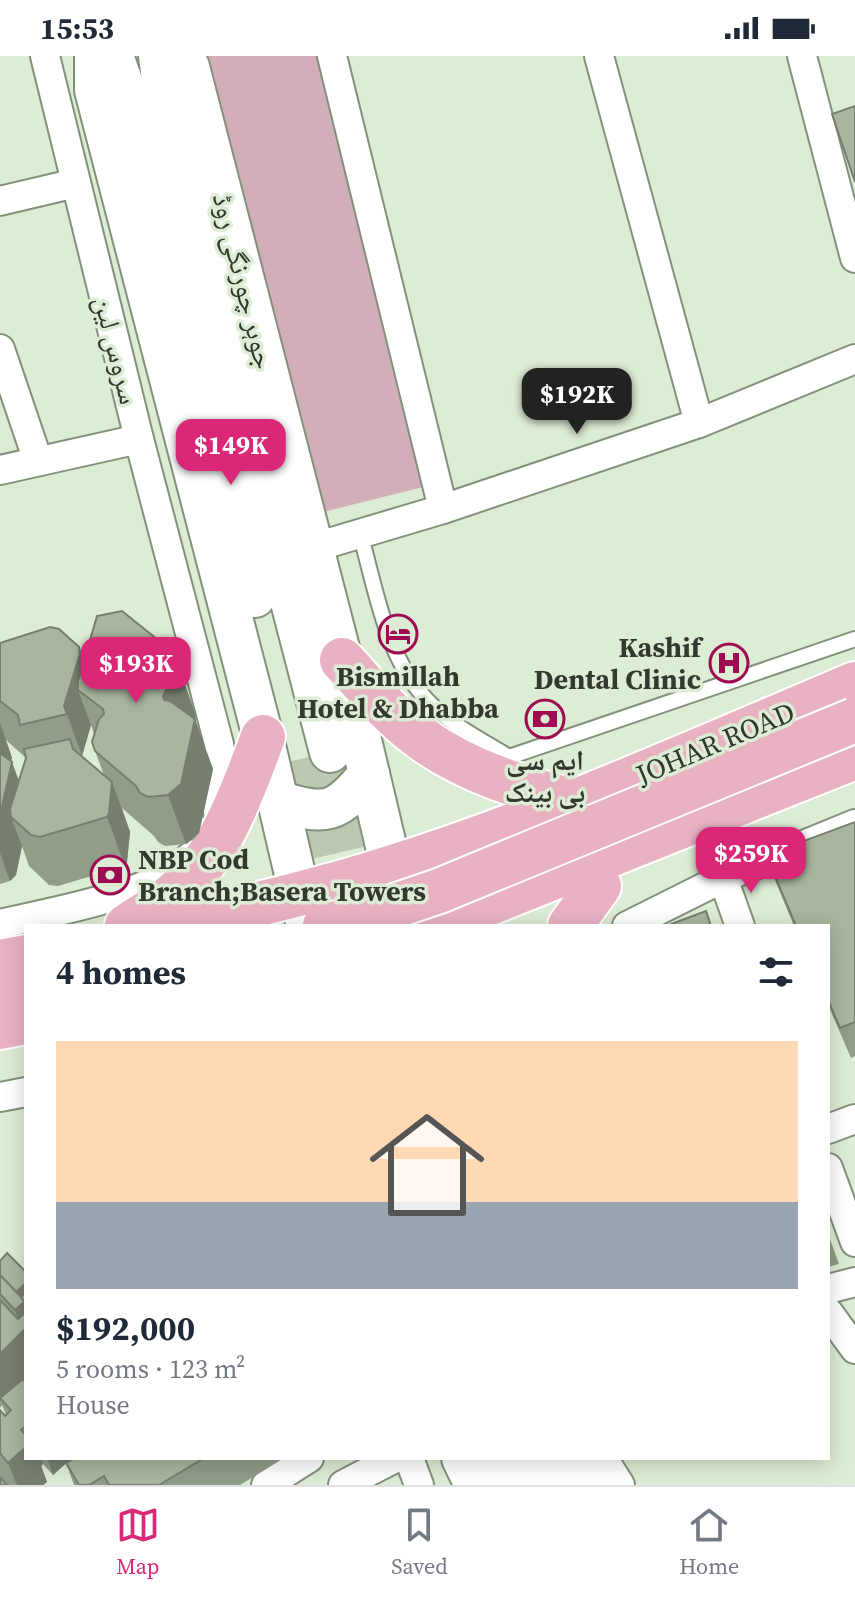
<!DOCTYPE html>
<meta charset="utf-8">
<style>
:root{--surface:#fff;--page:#f2f2f3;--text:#1f2937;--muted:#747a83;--line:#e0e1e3;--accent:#db2777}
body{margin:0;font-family:"Source Serif 4","Noto Naskh Arabic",serif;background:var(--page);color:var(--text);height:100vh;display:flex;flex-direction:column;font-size:30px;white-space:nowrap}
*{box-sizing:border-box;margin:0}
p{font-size:26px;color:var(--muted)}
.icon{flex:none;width:44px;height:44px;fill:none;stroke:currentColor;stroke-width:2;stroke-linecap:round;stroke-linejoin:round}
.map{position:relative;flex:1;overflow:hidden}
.drawer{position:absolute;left:24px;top:868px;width:806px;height:536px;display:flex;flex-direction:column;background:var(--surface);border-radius:0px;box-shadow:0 4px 20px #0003}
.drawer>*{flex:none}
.price{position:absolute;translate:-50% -68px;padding:0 18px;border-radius:16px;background:var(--accent);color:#fff;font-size:26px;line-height:52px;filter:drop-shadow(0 2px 4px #0008)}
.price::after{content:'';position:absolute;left:50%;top:48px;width:24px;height:18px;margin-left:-12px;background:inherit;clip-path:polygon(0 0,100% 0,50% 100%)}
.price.on{background:#222;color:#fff}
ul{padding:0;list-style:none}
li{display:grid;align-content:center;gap:16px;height:424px;padding:0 32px}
li span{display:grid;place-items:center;height:248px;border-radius:0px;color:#555}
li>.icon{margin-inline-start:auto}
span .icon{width:144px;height:144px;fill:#fffc;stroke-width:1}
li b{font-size:34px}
h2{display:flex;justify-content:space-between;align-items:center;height:96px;padding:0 32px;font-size:34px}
.status{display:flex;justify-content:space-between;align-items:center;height:56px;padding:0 40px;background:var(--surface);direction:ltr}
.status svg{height:22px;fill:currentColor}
.tabs{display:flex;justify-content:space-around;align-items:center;height:112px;border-top:2px solid var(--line);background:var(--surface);font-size:22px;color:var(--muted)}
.tabs a{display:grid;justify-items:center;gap:4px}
.tabs .on{color:var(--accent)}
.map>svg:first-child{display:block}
.green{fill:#d2afb8}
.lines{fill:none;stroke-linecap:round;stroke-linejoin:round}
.secondary-tunnel{stroke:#bbc8b3;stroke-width:40;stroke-dasharray:40 20;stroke-linecap:butt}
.lane-casing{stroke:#83917b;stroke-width:18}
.street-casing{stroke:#83917b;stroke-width:32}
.secondary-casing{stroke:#83917b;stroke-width:44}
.primary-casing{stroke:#fff;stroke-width:48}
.lane{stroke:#fff;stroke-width:14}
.street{stroke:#fff;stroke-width:28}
.secondary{stroke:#fff;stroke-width:40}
.primary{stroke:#e9b2c3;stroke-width:44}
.primary-bridge-casing{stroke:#fff;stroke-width:48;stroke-linecap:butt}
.primary-bridge{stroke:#e9b2c3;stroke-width:44}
.wall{fill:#909d89;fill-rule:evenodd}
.shaded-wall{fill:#767f6f}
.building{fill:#a8b69f;stroke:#767f6f;stroke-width:2}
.labels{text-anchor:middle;stroke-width:7;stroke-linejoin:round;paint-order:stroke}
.street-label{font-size:28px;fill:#343930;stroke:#ddecd4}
.poi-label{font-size:28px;font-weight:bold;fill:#343930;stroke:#ddecd4}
</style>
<div class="status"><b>15:53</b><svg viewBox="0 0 49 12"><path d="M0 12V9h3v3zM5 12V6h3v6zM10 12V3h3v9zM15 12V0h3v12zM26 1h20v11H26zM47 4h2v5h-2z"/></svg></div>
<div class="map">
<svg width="855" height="1429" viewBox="0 0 855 1429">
<rect width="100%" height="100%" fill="#ddecd4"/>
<!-- green -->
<path class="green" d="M190,0H321L431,429L307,460Z"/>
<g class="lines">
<!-- secondary-tunnel -->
<g class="secondary-tunnel">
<path d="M330,696L365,852"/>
<path d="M296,704L332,862"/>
</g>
<!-- lane casing -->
<g class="lane-casing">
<g id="lane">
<path d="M360,477C377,537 386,606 433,650C455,671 483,685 509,701"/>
<path d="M502,718L509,701L855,583"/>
</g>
</g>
<!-- street casing -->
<g class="street-casing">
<g id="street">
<path d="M45,0L139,383L219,688L224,723L218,756"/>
<path d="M332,0L443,453"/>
<path d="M599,0L699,367"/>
<path d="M802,0L855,202"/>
<path d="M0,145L76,127"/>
<path d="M0,293L38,405"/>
<path d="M0,414L139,383"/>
<path d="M312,492L443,453L699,367L855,303"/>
<path d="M723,822L740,870"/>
<path d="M0,868C50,856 156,839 190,801"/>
<path d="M627,870L723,822L855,768"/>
<path d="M0,1041L26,1036"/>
<path d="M828,1073L855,1063"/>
<path d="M828,1112L855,1186"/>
<path d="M828,1233L855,1226"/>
<path d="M828,1256L855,1293"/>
<path d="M409,1402L419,1429"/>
<path d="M603,1402L620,1429"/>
<path d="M266,1429L309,1402"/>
<path d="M343,1429L395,1402"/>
</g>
</g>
<!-- secondary casing -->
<g class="secondary-casing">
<g id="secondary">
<path d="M95,0V34L263,681L307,870"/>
<path d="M113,0L124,31L255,541"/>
<path d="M159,0L162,24L223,284L330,696"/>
<path d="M184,0L189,11L342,604L405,870"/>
<path d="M277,745C327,760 336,758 369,718"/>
<path d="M462,1402L475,1429"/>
<path d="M497,1402L513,1429"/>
<path d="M537,1402L553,1429"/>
<path d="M569,1402L586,1429"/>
</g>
</g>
<!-- primary casing -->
<g class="primary-casing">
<g id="primary">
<path d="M342,604C367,631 391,660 421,682C467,716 521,731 575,746"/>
<path d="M127,870C140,861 155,853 168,843C220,804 241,739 263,681"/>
<path d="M165,870C241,852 319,835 393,811C551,761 703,692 855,628"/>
<path d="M432,870L855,701"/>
<path d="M570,870L599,830"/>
<path d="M0,906L26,901"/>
<path d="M0,938L26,933"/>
<path d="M0,971L26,966"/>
</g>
</g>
<!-- lane -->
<use href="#lane" class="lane"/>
<!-- street -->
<use href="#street" class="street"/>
<!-- secondary -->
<use href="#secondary" class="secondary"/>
<!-- primary -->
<use href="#primary" class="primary"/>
<!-- primary-bridge casing -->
<g class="primary-bridge-casing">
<path id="primary-bridge" d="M325,870L362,861L439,835L855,664"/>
</g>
<!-- primary-bridge -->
<use href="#primary-bridge" class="primary-bridge"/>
</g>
<!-- wall -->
<g class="wall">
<path d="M0,587L84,605L173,596L191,645L196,660L194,663L213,713L199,777L194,783L186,788L165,790L158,786L154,780L122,752L130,776L127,806L125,810L58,830L49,829L29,810L22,790L16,819L10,825L0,828ZM91,669L94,678L95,695L104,719L83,702L82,700ZM6,684L26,702L19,725L11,705L12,702Z"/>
<path d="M855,766V1000L851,1002L828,949V870H794L777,829L766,799Z"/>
<path d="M828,1178L839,1208L828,1211Z"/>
<path d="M0,1205L26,1216V1402H72L53,1419L43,1408L41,1410L47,1426L43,1429H8L0,1420V1354L5,1360L6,1359L2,1349L0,1352Z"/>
<path d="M75,1402H284L240,1429H74L66,1407Z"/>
</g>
<!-- shaded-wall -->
<g class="shaded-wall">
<path d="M79,591L97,640L78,634L91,669L82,700L85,708L64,650Z"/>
<path d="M173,596L196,660L181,689L163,640Z"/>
<path d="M195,663L213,713L199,777L186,788L168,739Z"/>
<path d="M0,667L12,702L0,727Z"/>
<path d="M12,706L30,756L11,761L22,790L16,819L10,825L0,797V759Z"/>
<path d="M112,726L130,776L127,806L125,810L107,761Z"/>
<path d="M26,1227V1326L0,1342V1298L22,1275L15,1254L14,1239Z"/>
<path d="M26,1391V1402H41L43,1408L41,1410L47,1426L43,1429H17L8,1407Z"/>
<path d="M47,1402H72L53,1419Z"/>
</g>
<!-- building -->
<g class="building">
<path d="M855,50V126L832,58Z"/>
<path d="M122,555L173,596L178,610L163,640L164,644L170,645L195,663L181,728L168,739L148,741L140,737L136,730L95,695L92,686L99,663L104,658L103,653L78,634V625L97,560Z"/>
<path d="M50,571L59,573L79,591L80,598L64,650L67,658L20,669L18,659L0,645V587Z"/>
<path d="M70,683L73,693L112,726L109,757L107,761L40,781L31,779L11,761L10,753L26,702L24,693Z"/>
<path d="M0,697L12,706L0,759Z"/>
<path d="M855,766V966L840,972L828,944V870H796L766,799Z"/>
<path d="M706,855L711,870H666Z"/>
<path d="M7,1197L26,1216V1227L16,1236L1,1220L0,1221V1205Z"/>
<path d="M1,1220L25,1245L15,1254L0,1238V1221Z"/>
<path d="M26,1236V1248L21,1241Z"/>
<path d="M0,1244L18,1263L26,1256V1272L0,1298Z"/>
<path d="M23,1323L26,1327V1370L21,1374L26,1379V1391L8,1407L0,1397V1354L5,1360L11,1354L0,1342Z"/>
<path d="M75,1402H204L159,1429H109L104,1420L89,1429H79L66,1407Z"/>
<path d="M1,1422L7,1429H0Z"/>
</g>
<!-- icons -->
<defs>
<g id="hotel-ring" transform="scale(2)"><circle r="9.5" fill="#ddecd4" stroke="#9f0a52" stroke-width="1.5"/><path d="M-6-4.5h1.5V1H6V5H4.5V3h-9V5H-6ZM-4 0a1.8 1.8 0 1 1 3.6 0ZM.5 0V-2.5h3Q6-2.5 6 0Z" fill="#9f0a52"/></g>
<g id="hospital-ring" transform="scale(2)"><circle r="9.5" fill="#ddecd4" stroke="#9f0a52" stroke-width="1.5"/><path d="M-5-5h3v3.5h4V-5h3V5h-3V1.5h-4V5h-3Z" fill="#9f0a52"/></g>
<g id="bank-ring" transform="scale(2)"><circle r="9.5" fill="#ddecd4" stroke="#9f0a52" stroke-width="1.5"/><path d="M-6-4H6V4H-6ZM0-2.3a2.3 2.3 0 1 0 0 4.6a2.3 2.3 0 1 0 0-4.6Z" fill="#9f0a52"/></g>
</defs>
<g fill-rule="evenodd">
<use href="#hotel-ring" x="398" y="578"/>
<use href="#hospital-ring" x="729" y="607"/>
<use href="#bank-ring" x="545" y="663"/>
<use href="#bank-ring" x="110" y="819"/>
</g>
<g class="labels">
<!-- street labels -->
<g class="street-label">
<text transform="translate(244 225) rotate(76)" y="10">جوہر چورنگی روڈ</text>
<text transform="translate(117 294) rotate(76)" y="10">سروس لین</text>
<text transform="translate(715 687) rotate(-23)" y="10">JOHAR ROAD</text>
</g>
<!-- poi labels -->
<g class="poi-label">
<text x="701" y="601" text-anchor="end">Kashif<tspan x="701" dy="32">Dental Clinic</tspan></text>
<text x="398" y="630">Bismillah<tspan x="398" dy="32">Hotel &amp; Dhabba</tspan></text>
<text x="545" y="714">ایم سی<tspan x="545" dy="32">بی بینک</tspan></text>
<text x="138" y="813" text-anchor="start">NBP Cod<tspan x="138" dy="32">Branch;Basera Towers</tspan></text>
</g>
</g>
</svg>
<b class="price on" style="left:577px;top:380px">$192K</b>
<b class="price" style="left:231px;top:431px">$149K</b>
<b class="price" style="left:136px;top:649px">$193K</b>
<b class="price" style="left:751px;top:839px">$259K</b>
<section class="drawer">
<h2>4 homes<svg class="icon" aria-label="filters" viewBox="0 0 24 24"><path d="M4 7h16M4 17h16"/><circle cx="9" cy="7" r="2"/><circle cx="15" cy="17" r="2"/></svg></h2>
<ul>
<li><span style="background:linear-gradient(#ffd9b3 65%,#9aa5b1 0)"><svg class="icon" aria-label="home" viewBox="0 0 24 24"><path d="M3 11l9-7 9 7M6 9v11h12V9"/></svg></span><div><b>$192,000</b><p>5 rooms · 123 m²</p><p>House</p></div></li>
</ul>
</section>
</div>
<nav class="tabs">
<a class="on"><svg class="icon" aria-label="map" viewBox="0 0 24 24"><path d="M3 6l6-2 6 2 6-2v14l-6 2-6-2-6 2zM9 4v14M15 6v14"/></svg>Map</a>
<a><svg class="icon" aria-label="saved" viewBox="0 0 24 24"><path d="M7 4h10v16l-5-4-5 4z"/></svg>Saved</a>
<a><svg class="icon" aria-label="home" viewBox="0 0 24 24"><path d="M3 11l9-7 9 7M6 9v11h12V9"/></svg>Home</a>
</nav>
